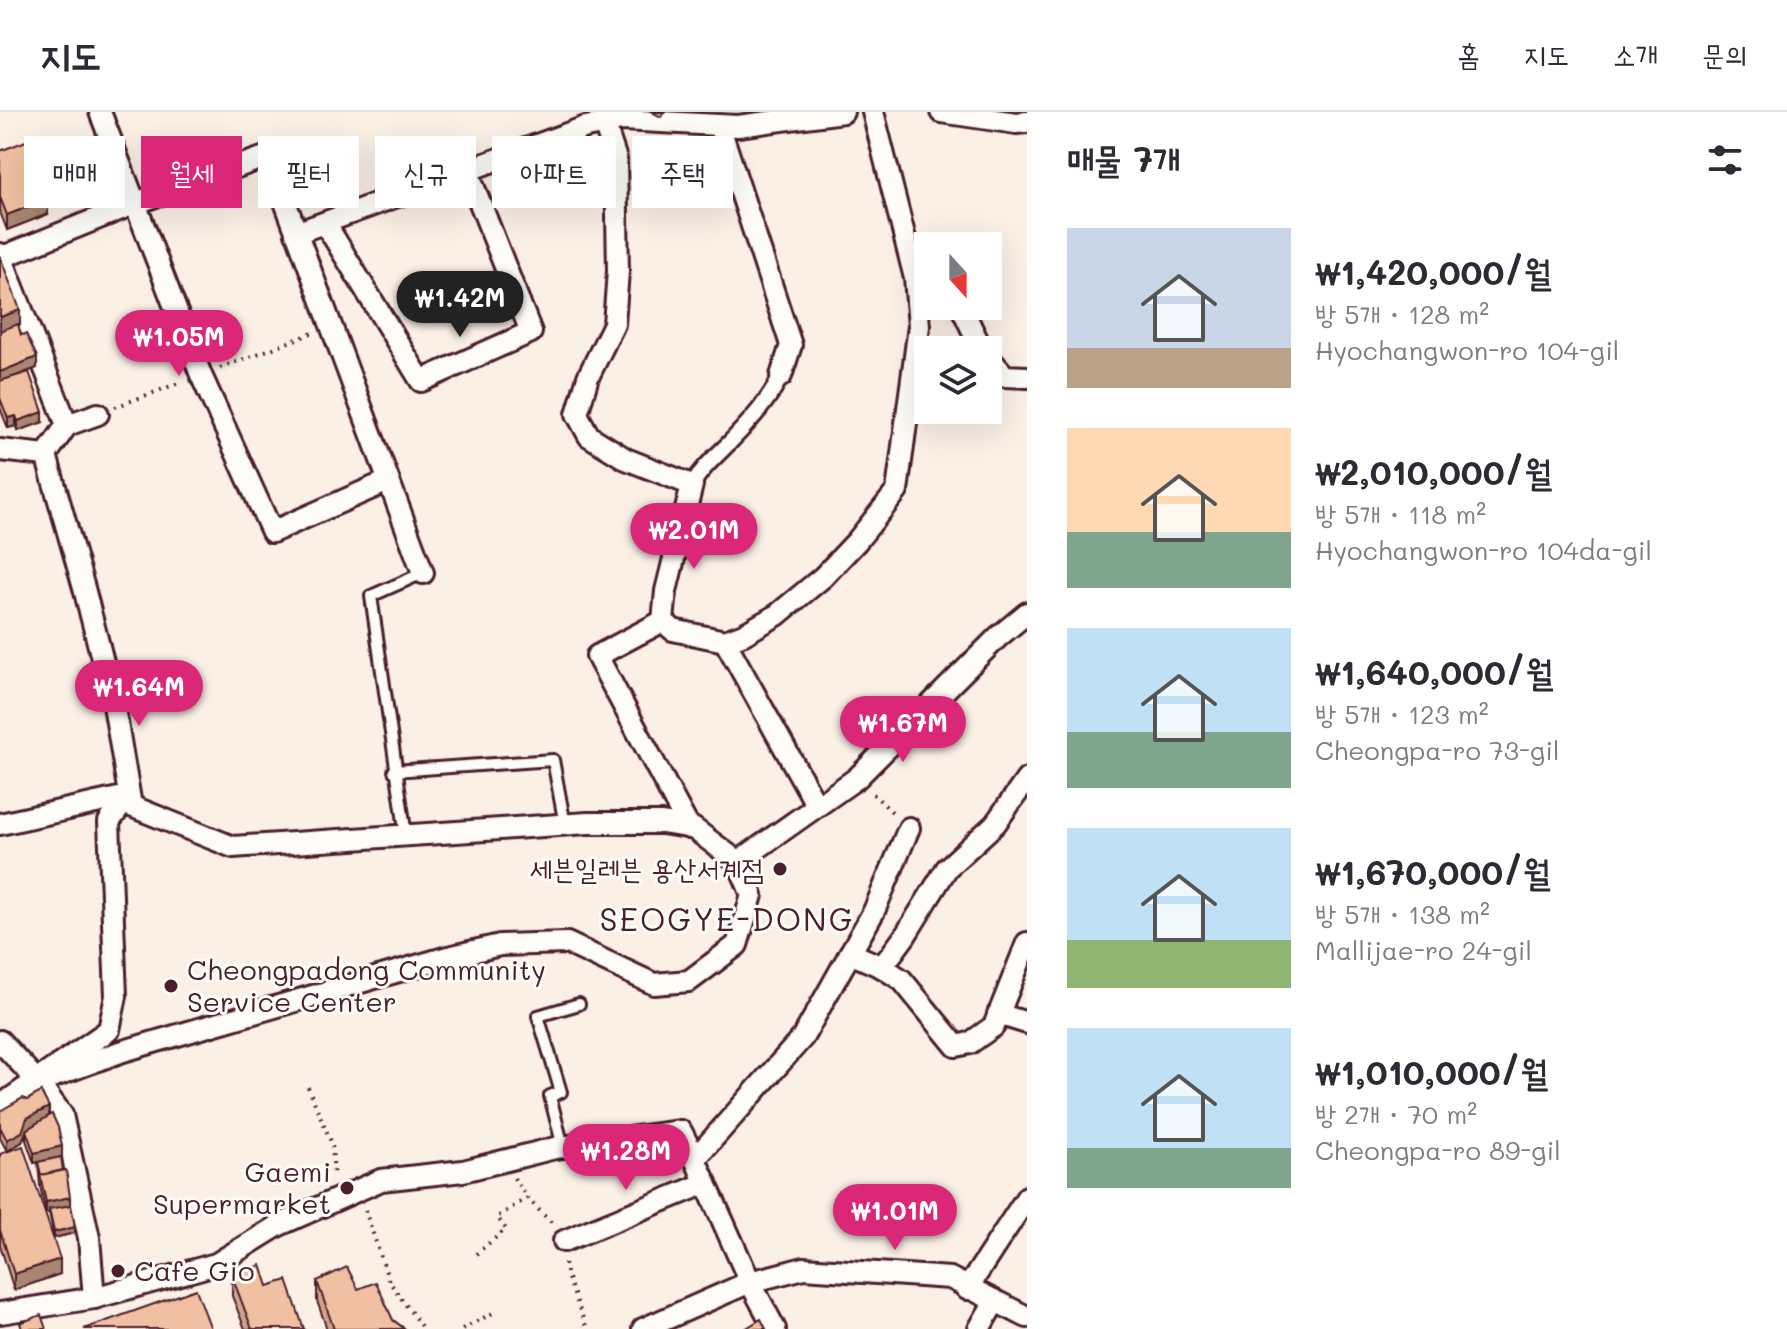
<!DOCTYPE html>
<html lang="ko">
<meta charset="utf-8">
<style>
:root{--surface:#fff;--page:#f7f7f7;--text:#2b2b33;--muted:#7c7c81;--line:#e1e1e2;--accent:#db2777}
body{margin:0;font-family:Mali,"Poor Story",sans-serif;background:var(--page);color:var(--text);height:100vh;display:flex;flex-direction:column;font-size:30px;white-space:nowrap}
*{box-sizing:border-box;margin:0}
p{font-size:26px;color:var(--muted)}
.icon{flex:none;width:44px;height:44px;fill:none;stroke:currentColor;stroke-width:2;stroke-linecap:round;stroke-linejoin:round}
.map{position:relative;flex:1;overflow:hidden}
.drawer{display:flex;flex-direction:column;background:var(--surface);width:760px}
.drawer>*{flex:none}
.hud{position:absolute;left:24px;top:24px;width:760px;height:72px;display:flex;gap:16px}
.needle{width:52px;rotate:159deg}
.tools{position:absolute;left:914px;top:120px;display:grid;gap:16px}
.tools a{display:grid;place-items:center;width:88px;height:88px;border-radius:0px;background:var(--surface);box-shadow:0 8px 32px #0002;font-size:40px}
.price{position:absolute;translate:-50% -68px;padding:0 18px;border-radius:28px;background:var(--accent);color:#fff;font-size:26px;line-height:52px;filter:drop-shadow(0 2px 4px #0008)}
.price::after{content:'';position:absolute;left:50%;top:48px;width:24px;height:18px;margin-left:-12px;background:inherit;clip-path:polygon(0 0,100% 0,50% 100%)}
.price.on{background:#222;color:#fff}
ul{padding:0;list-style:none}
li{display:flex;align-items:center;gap:24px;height:200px;padding:0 40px}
li span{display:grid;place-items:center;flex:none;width:224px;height:160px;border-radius:0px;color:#555}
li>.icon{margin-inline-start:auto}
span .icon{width:96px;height:96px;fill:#fffc;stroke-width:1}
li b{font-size:34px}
h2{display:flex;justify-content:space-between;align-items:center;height:96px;padding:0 40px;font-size:34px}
.pill{padding:0 28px;border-radius:0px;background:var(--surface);box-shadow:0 8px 32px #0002;font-size:28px;line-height:72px}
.pill.on{background:var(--accent);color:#fff}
header{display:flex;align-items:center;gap:48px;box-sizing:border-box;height:112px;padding:0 40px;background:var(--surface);border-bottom:2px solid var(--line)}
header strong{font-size:38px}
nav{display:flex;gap:44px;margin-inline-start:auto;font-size:28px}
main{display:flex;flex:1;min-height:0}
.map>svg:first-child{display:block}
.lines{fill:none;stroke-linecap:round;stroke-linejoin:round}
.service-casing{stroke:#4a1f2b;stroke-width:16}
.pedestrian-casing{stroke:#4a1f2b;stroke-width:20}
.minor-casing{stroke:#4a1f2b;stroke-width:26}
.path{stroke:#4a1f2b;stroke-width:4;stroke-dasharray:2 6;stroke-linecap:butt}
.service{stroke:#fdfcf7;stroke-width:10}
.pedestrian{stroke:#fdfcf7;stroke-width:14}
.minor{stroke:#fdfcf7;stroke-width:20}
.wall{fill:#cfa58b;stroke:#4a1f2b;stroke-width:2}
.shaded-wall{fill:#a98671;stroke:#4a1f2b;stroke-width:2}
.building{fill:#f1c0a2;stroke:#4a1f2b;stroke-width:2}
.poi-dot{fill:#4a1f2b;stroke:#fdfcf7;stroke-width:3}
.labels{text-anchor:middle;stroke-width:6;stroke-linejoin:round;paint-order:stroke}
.poi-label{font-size:28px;fill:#4a1f2b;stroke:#fdfcf7;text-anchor:end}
.quarter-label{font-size:32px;letter-spacing:2px;fill:#4a1f2b;stroke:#fdfcf7}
</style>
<header>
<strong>지도</strong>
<nav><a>홈</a><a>지도</a><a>소개</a><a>문의</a></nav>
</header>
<main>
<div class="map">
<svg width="1027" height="1217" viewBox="0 0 1027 1217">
<rect width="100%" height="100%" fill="#fbf0e6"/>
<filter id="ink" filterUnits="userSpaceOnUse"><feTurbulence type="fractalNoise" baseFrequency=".0125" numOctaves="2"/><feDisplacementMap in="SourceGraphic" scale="16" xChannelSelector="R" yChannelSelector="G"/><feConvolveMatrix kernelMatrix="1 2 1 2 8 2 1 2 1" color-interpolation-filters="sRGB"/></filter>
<g filter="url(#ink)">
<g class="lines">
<!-- service casing -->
<g class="service-casing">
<g id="service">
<path d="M394,659L553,648L565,713"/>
<path d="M406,724L371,484L423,461"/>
<path d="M563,1035L550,984L561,980L538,904L579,892"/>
</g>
</g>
<!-- pedestrian casing -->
<g class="pedestrian-casing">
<path id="pedestrian" d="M692,373C704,353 719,342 735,325C753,306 769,288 781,264"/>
</g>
<!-- minor casing -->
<g class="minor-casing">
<g id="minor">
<path d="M100,0L201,263L272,420L388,369"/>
<path d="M941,0L1016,11L1027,10"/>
<path d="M604,11L616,47L618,159L614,212L588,265L577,302L589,324L626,347L692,373L666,479L663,509L673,518L725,529"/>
<path d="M719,13L791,233L781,264"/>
<path d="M325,111L421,269L531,220L467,58"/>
<path d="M296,121L586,15L622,8L738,14L843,0"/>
<path d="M0,142L67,313"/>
<path d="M0,146L136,91L268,44L423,461"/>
<path d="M961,194L982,238"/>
<path d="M988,245L1005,264L1027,265"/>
<path d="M0,338L46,343L84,476L114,593L131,694L233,735L588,711H662L693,716L738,750L752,783L737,833L689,869L654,872L567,831L500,833L444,846L195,918L120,940L38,970"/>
<path d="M46,343L67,313L98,302"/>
<path d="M663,509L597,544L689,716"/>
<path d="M817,694L725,529L744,522L777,503L823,465L857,429L897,379L919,214L915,166L873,0"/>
<path d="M0,712L128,684"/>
<path d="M738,750L857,666L998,525L1027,501"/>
<path d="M850,841L882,855L902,868L956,934L970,931L994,914L1027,831"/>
<path d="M882,855L905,824L947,756L995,712L1027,667"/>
<path d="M998,902L1027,911"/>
<path d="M0,929L38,970L62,1003L89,1126L94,1186"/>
<path d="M0,994L109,918L116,884L109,710L128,684"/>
<path d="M695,1047L750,1170L775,1217"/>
<path d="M564,1129L706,1071"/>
<path d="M967,1177L1027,1085"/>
<path d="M0,1201L94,1186L216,1152L279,1113L381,1068L463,1059L555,1036L681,1019L695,1047L803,925L874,799L909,716"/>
<path d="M643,1217L750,1170L804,1156L950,1166L1027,1205"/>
<path d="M979,1217L995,1189"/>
</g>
</g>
<!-- path -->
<g class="path">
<path d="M220,256L313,221"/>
<path d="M115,295L182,270"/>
<path d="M873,682L893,701"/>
<path d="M308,975L332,1032L334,1066"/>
<path d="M514,1066L527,1086L552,1111"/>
<path d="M365,1098L389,1169L423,1217"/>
<path d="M476,1142L506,1117L497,1105L527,1086"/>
<path d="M565,1151L566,1161L587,1217"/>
<path d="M462,1217L493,1201"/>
</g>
<!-- service -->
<use href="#service" class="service"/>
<!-- pedestrian -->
<use href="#pedestrian" class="pedestrian"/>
<!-- minor -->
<use href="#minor" class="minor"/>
</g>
<!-- wall -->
<g class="wall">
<path d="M652,0H664L661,5Z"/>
<path d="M0,39L48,102L7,118L0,100Z"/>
<path d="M0,144L20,213L18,214L21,223L37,256L10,266L43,310L18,319L16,314L8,316L0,296Z"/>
<path d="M0,999L49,1004L62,1045L75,1121L54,1126L49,1100L46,1101L40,1074L38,1050L34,1051L26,1028V1020L22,1030L7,1039L0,1026Z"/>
<path d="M0,1042L60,1162L14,1178L0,1133Z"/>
<path d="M232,1164L268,1174L304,1217H245L232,1184Z"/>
<path d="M317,1169L358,1177L393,1208L405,1217H327L317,1189Z"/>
</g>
<!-- shaded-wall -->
<g class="shaded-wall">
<path d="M48,87V102L7,118V103Z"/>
<path d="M20,198V213L0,221V205Z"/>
<path d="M37,245V256L0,270V260Z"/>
<path d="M43,300V310L18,319V309Z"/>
<path d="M16,304V314L8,316V306Z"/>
<path d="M49,995V1006L27,1017L22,1030L7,1039V1028L27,1006Z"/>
<path d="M62,1034V1045L34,1051V1041Z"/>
<path d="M70,1085V1095L46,1101V1090Z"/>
<path d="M75,1115V1121L54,1126V1120Z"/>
<path d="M60,1147V1162L14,1178V1162Z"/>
</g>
<!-- building -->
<g class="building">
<path d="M26,29L48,87L7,103L0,85V39Z"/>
<path d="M0,144L20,198L0,205Z"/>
<path d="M18,212L21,223L26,222L37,245L0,260V219Z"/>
<path d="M29,260L43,300L18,309L16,304L8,306L0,286V269Z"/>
<path d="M41,980L49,995L27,1006L22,1020L7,1028L0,1015V999L23,986L27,988Z"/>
<path d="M52,1002L58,1015L62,1034L34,1041L26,1018Z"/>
<path d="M23,1034L60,1147L14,1162L0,1118V1042Z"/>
<path d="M61,1045L63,1058L41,1063L38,1050Z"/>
<path d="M66,1058L70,1085L46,1090L40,1063Z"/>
<path d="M71,1093L75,1115L54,1120L49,1097Z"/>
<path d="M261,1153L268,1174L287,1168L304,1217H252L232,1164Z"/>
<path d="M347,1155L358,1177L376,1170L393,1208L405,1217H334L317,1169Z"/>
<path d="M196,1177L211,1217H84Z"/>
<path d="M41,1203L46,1217H22L20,1211Z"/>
<path d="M761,1207L766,1217H745Z"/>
</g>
</g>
<!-- markers -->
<g class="poi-dot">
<circle cx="780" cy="757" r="8"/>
<circle cx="171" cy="874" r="8"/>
<circle cx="347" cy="1076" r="8"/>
<circle cx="118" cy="1159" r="8"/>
</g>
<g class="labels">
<!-- poi labels -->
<g class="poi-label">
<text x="764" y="767">세븐일레븐 용산서계점</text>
<text x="187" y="868" text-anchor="start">Cheongpadong Community<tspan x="187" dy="32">Service Center</tspan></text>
<text x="331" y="1070">Gaemi<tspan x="331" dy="32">Supermarket</tspan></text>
<text x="134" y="1169" text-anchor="start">Cafe Gio</text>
</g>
<!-- quarter labels -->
<g class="quarter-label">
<text x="727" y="819">SEOGYE-DONG</text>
</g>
</g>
</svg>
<div class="tools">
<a><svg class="needle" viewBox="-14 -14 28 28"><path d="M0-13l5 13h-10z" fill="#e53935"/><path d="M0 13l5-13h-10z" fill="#7c7c81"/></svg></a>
<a><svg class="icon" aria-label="layers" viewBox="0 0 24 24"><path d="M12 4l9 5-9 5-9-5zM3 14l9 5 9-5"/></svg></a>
</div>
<b class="price on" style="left:460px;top:227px">₩1.42M</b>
<b class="price" style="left:179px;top:266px">₩1.05M</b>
<b class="price" style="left:694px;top:459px">₩2.01M</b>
<b class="price" style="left:139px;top:616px">₩1.64M</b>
<b class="price" style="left:903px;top:652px">₩1.67M</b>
<b class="price" style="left:626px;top:1080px">₩1.28M</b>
<b class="price" style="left:895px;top:1140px">₩1.01M</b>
<div class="hud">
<a class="pill">매매</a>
<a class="pill on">월세</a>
<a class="pill">필터</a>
<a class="pill">신규</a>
<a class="pill">아파트</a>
<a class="pill">주택</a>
</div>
</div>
<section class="drawer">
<h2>매물 7개<svg class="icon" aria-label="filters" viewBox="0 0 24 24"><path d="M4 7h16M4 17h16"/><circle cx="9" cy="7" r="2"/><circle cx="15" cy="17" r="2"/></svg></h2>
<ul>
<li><span style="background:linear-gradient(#c9d6e8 75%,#b9a48a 0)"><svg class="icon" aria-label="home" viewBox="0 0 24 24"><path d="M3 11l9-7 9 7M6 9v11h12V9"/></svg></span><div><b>₩1,420,000/월</b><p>방 5개 · 128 m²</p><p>Hyochangwon-ro 104-gil</p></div></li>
<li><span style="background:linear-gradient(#ffd9b3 65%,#7fa58c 0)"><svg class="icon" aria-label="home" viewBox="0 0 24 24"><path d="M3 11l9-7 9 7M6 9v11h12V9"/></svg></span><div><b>₩2,010,000/월</b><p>방 5개 · 118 m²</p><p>Hyochangwon-ro 104da-gil</p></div></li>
<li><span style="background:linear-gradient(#bfe0f5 65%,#7fa58c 0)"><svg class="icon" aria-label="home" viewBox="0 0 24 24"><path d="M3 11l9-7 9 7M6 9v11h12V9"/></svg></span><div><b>₩1,640,000/월</b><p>방 5개 · 123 m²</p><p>Cheongpa-ro 73-gil</p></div></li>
<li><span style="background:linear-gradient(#bfe0f5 70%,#8fb573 0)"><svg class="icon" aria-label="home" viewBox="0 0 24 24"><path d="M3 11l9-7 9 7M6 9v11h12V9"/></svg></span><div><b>₩1,670,000/월</b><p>방 5개 · 138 m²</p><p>Mallijae-ro 24-gil</p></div></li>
<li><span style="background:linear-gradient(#bfe0f5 75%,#7fa58c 0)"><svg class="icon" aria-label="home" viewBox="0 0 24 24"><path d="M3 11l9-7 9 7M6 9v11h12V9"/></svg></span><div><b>₩1,010,000/월</b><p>방 2개 · 70 m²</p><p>Cheongpa-ro 89-gil</p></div></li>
</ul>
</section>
</main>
